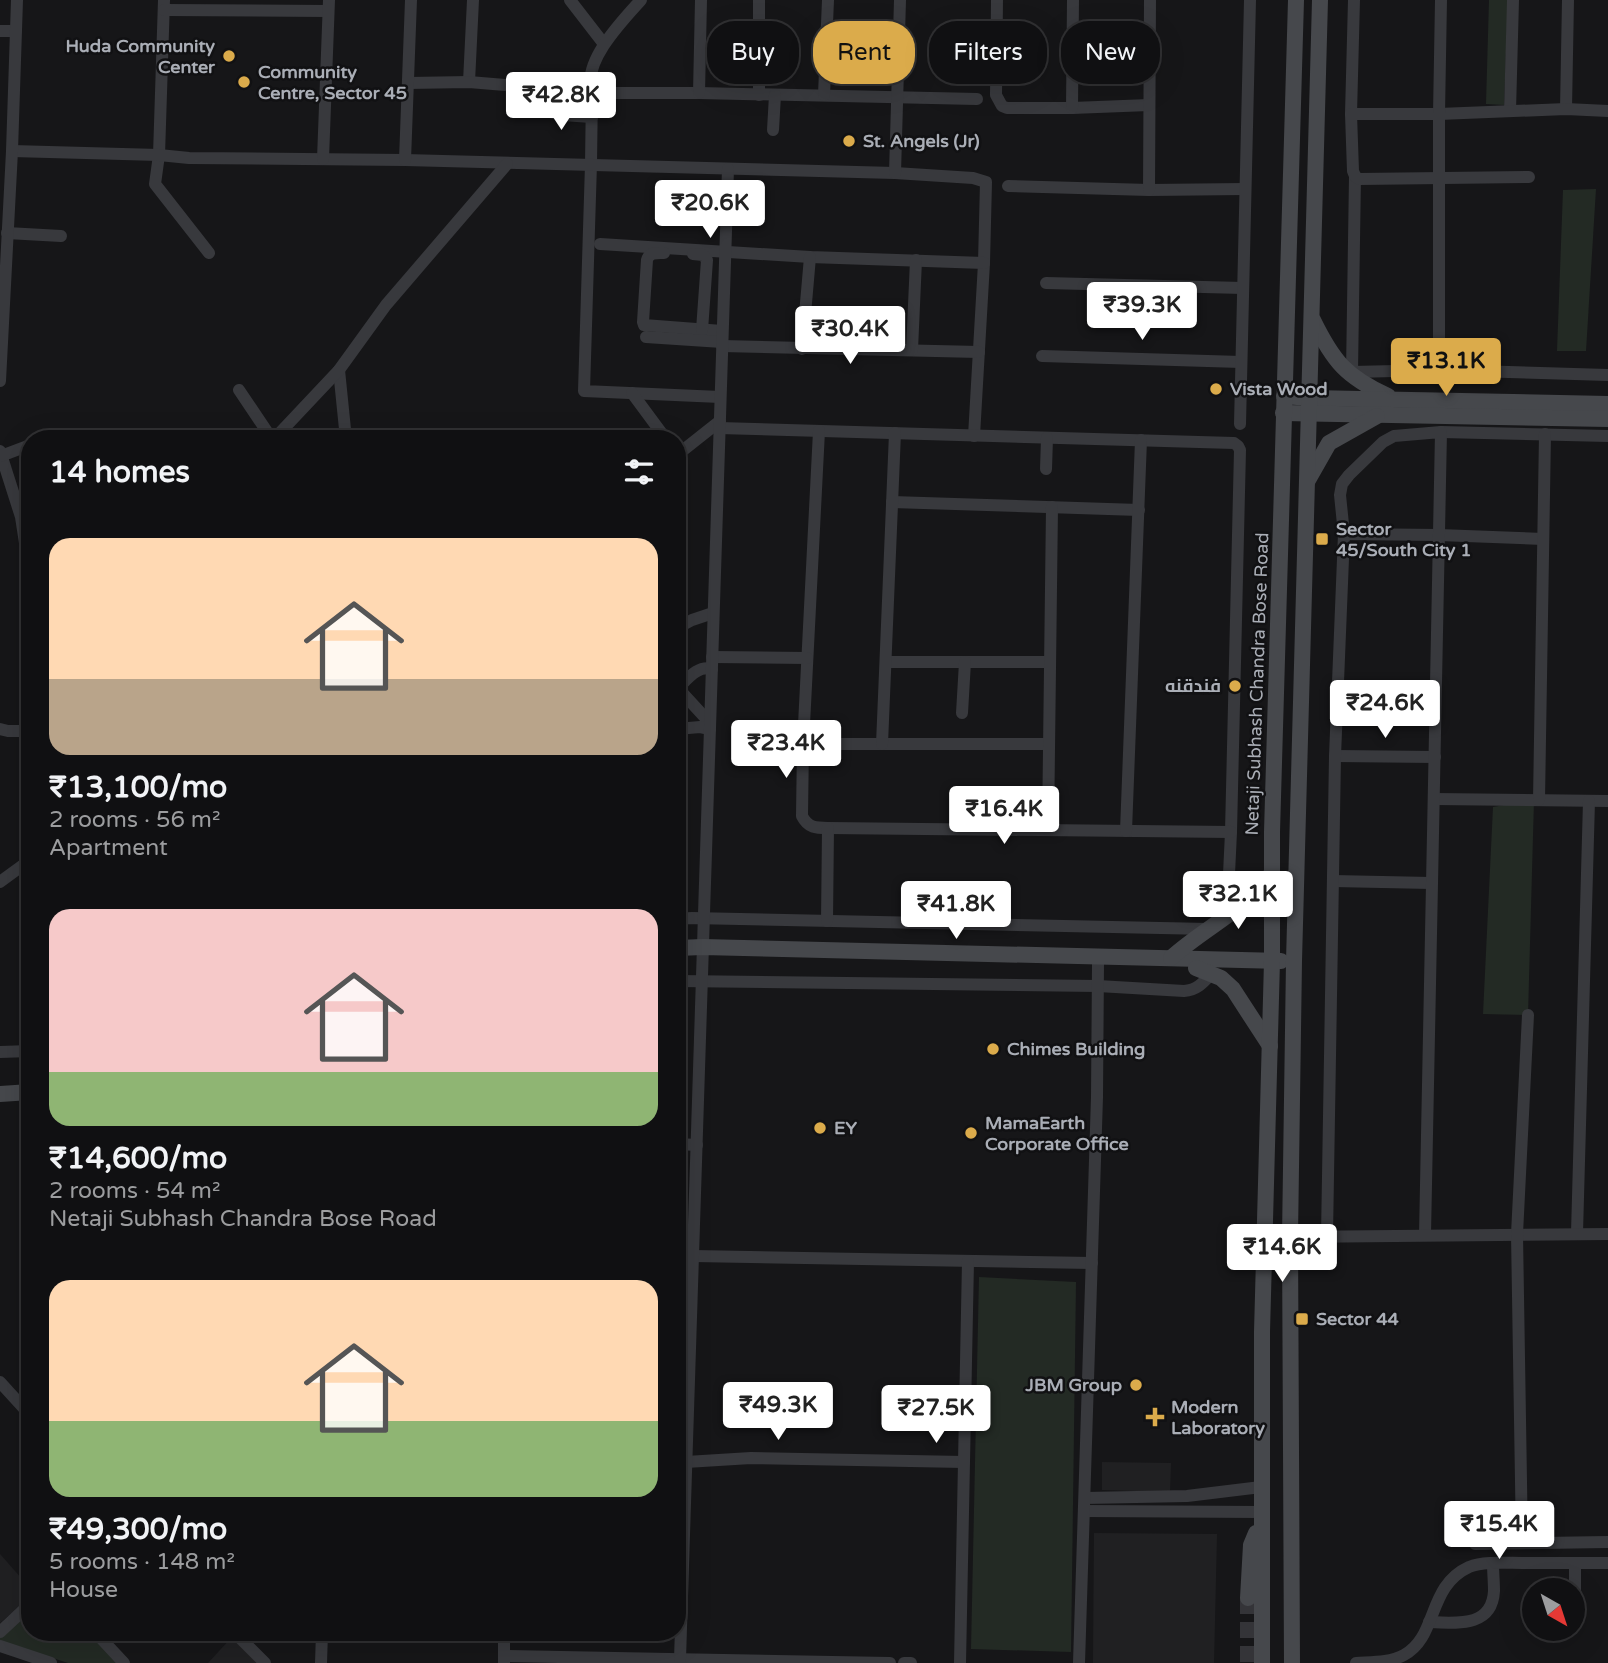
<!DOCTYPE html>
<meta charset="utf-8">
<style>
:root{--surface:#101012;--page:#19191b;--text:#f1f3f6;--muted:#9c9d9f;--line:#303032;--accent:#dbab4b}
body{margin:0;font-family:"Varela Round",Cairo,sans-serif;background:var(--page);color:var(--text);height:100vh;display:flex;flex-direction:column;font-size:26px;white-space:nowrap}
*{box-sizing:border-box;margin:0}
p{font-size:23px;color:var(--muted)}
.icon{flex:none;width:38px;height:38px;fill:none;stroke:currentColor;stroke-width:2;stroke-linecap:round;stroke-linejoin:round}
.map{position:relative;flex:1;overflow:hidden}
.panel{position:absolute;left:21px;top:430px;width:665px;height:1211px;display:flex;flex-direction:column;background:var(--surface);border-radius:28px;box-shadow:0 7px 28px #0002,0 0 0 2px var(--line)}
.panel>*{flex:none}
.guide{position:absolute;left:707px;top:21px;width:665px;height:63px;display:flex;gap:14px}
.needle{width:46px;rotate:141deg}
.buttons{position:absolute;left:1522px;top:1578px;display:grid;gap:14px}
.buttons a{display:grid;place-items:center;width:63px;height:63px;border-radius:50%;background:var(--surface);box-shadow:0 7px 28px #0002,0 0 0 2px var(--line);font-size:35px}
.price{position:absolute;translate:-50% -60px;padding:0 16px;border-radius:7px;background:#fff;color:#222;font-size:23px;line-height:46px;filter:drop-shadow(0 2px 4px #0008)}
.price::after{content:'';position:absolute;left:50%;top:42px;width:21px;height:16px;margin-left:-10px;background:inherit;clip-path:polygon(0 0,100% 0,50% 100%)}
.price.on{background:var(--accent);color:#111}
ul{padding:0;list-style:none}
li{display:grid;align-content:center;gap:14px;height:371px;padding:0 28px}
li span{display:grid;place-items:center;height:217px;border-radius:21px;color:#555}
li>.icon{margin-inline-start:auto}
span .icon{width:126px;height:126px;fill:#fffc;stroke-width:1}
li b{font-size:30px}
h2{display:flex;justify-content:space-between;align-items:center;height:84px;padding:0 28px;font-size:30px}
.chip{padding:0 24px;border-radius:28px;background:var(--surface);box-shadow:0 7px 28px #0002,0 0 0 2px var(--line);font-size:24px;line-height:63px}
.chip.on{background:var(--accent);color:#111}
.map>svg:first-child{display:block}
.built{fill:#202022}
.green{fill:#232a24}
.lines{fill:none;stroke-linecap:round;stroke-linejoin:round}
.secondary-tunnel{stroke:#343438;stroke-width:16;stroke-dasharray:16 8;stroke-linecap:butt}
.street{stroke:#38393d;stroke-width:12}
.secondary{stroke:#46484c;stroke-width:16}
.poi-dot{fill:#dbab4b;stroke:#111113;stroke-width:2.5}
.labels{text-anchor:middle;stroke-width:5;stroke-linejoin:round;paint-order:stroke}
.poi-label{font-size:18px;font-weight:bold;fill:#aaaeb6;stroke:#111113;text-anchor:start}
.street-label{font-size:18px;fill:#aaaeb6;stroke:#111113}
</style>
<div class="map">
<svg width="1608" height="1663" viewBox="0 0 1608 1663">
<rect width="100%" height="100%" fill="#161618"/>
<!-- built -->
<g class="built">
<path d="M1102,1462L1171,1463L1170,1492L1102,1490Z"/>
<path d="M1094,1533L1217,1534L1214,1663H1093Z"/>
<path d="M0,1554L30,1588V1597L0,1623Z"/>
<path d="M232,1637L260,1663H208Z"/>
</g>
<!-- green -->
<g class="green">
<path d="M1489,0H1508L1504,105L1486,104Z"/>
<path d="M1596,189L1586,351H1557L1563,190Z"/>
<path d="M1534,800L1528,1015L1483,1014L1493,807Z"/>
<path d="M979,1277L1076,1282L1071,1652L971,1649Z"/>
<path d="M30,1610V1633H91L118,1663H68L0,1641V1638Z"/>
</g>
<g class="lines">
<!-- secondary-tunnel -->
<path class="secondary-tunnel" d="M1248,1598V1663"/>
<!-- street -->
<g class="street">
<path d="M164,0L159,155L155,184L209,253"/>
<path d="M570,0L604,44"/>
<path d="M641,0C623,20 582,62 592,90L591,164L584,391L720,397"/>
<path d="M759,0V95"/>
<path d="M997,0L996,95L1002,106L1007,108H1072L1149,105"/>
<path d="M164,10L328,11"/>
<path d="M0,31H16"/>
<path d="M469,82L473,0"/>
<path d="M408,83L469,82L505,85"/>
<path d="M592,90L602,93H699L977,99"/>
<path d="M699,93L701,0"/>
<path d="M824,95L828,0"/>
<path d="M1072,108L1073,0"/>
<path d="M537,109L562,115L592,117"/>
<path d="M1566,109L1568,0"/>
<path d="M1510,111L1513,0"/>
<path d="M1351,114L1354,0"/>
<path d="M773,130L775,95"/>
<path d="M12,151L159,155L189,158L405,160L895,173L973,178L986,182L984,263L974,436"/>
<path d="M323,159L329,0"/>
<path d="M405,160L411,0"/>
<path d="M895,173L900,0"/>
<path d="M1355,176L1352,372L1439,370L1608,375"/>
<path d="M1529,177L1359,179L1355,176L1353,171L1351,114H1439L1566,109L1608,111"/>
<path d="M1008,186L1149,190L1245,189"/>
<path d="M1149,190L1150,0"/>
<path d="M7,233L61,236"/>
<path d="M600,244L810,257L984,263"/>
<path d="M664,253C657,253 649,252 647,260L643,322L644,325L722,331"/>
<path d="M693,254L703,255L707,260L702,330"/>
<path d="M1046,283L1243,288"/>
<path d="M646,337L722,342"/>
<path d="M722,346L979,352"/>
<path d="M802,349L810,257"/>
<path d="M912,350L916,260"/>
<path d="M1042,356L1241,362"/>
<path d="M339,370L346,439"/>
<path d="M1439,370V114L1441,0"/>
<path d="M0,381L12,151L17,0"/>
<path d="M239,390L272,439"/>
<path d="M632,393L666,439"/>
<path d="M1240,424L1250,0"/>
<path d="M719,428L1234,443L1238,446L1240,450L1231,832L1227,916"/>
<path d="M819,431L803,744L802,816C808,828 816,828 828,828L1231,832"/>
<path d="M1441,432L1608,436"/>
<path d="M274,439L339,370L386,305L507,164"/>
<path d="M0,451L21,517L30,575"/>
<path d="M677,455L720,421"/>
<path d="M1,456L30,445"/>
<path d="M1046,469L1047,438"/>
<path d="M892,502L1139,510"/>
<path d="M1344,534L1439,535L1543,539"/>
<path d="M677,628L692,620L713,613"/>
<path d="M712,657L807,658"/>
<path d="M886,662H1050"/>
<path d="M677,687L710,723"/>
<path d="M677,689C687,680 697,665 712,669"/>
<path d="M962,713L965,662"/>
<path d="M0,729L8,731H30"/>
<path d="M677,729L700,727L710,729"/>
<path d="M803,744H1049"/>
<path d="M882,744L895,433"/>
<path d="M1335,756L1435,757"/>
<path d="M1434,799L1608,801"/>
<path d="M1539,800L1545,434"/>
<path d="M1048,830L1052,507"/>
<path d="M1126,831L1141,440"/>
<path d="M1333,881L1431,883"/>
<path d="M0,882L30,860"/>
<path d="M677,919L692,918L1209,929"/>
<path d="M827,921L828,828"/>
<path d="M677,981L1098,986L1184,991C1197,990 1203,983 1212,973"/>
<path d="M0,1052L30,1051"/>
<path d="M677,1144L697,1145"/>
<path d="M1577,1233L1589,801"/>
<path d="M1327,1236L1335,756L1344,534L1340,495L1342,484L1349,475L1383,442L1394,436L1441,432L1425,1235"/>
<path d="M1290,1237L1608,1234"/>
<path d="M693,1256L1092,1263"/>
<path d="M0,1382L30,1415"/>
<path d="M686,1462L751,1458L964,1462"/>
<path d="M1085,1498L1187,1496L1261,1487"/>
<path d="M1084,1511L1261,1512"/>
<path d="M1522,1543L1517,1234L1528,1015"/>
<path d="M1475,1544L1608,1542"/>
<path d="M1575,1563V1622"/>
<path d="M1429,1622C1456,1623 1492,1628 1494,1591C1494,1582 1493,1572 1493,1563"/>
<path d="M0,1632L30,1604"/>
<path d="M96,1633L124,1663"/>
<path d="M235,1633L265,1663"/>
<path d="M0,1646L51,1663"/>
<path d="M504,1656L890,1663"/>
<path d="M680,1659L728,169"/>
<path d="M321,1663L322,1633"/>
<path d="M504,1663V1633"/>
<path d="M904,1663H911"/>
<path d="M960,1663L968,1261"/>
<path d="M1079,1663L1097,1097L1098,964"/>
<path d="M1356,1663C1372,1662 1389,1663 1404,1655C1438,1637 1427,1586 1469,1567C1484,1561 1506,1563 1522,1563C1551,1563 1579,1563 1608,1563"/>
</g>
<!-- secondary -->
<g class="secondary">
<path d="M1313,320C1333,361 1346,377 1388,396"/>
<path d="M1284,396L1310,398L1608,404"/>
<path d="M1283,413L1608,419"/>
<path d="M1308,480L1329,443L1377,416"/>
<path d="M677,948L703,947L1281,961"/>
<path d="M1171,958C1205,927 1243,912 1272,873"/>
<path d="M1196,968L1221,978L1233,989L1270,1046"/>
<path d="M0,1094L30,1092"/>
<path d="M1248,1598L1251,1545L1256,1533"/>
<path d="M1262,1663V1332L1272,961V832L1296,0"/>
<path d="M1292,1663L1290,1237L1294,961L1320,0"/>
</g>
</g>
<!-- markers -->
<g class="poi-dot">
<circle cx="229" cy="56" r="7"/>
<circle cx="244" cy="82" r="7"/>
<circle cx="849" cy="141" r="7"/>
<circle cx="1216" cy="389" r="7"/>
<rect x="1315" y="532" width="14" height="14" rx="3.5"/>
<circle cx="1235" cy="686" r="7"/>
<circle cx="993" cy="1049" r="7"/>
<circle cx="820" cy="1128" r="7"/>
<circle cx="971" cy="1133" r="7"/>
<rect x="1295" y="1312" width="14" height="14" rx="3.5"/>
<circle cx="1136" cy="1385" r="7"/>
<path d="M1151.5 1406.5h7v7h7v7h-7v7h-7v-7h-7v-7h7z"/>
</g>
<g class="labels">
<!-- poi labels -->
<g class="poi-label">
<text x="215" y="52" text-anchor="end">Huda Community<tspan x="215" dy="21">Center</tspan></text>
<text x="258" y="78">Community<tspan x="258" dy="21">Centre, Sector 45</tspan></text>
<text x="863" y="147">St. Angels (Jr)</text>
<text x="1230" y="395">Vista Wood</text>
<text x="1336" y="535">Sector<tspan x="1336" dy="21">45/South City 1</tspan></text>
<text x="1221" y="692" text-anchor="end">فندقنه</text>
<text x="1007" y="1055">Chimes Building</text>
<text x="985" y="1129">MamaEarth<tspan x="985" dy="21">Corporate Office</tspan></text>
<text x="834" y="1134">EY</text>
<text x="1316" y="1325">Sector 44</text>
<text x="1122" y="1391" text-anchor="end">JBM Group</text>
<text x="1171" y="1413">Modern<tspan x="1171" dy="21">Laboratory</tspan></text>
</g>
<!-- street labels -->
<g class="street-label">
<text transform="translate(1257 684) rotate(-88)" y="6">Netaji Subhash Chandra Bose Road</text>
</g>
</g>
</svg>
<div class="buttons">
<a><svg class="needle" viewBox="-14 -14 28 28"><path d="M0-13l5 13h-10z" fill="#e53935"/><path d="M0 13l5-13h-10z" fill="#9c9d9f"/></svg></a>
</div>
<b class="price" style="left:561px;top:132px">₹42.8K</b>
<b class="price" style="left:710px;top:240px">₹20.6K</b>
<b class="price" style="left:1142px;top:342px">₹39.3K</b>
<b class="price" style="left:850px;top:366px">₹30.4K</b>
<b class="price on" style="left:1446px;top:398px">₹13.1K</b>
<b class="price" style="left:1385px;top:740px">₹24.6K</b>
<b class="price" style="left:786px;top:780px">₹23.4K</b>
<b class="price" style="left:1004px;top:846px">₹16.4K</b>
<b class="price" style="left:1238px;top:931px">₹32.1K</b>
<b class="price" style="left:956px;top:941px">₹41.8K</b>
<b class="price" style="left:1282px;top:1284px">₹14.6K</b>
<b class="price" style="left:778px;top:1442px">₹49.3K</b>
<b class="price" style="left:936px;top:1445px">₹27.5K</b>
<b class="price" style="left:1499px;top:1561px">₹15.4K</b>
<div class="guide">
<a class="chip">Buy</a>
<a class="chip on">Rent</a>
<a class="chip">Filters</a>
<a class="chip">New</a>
</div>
<section class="panel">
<h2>14 homes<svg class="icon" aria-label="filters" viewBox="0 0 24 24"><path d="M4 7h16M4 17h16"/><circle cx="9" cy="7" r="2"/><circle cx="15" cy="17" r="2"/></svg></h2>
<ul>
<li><span style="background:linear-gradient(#ffd9b3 65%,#b9a48a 0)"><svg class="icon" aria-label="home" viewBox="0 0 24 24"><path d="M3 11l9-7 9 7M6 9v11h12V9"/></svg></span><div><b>₹13,100/mo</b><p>2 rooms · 56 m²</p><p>Apartment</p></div></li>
<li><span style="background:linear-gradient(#f6c9c9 75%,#8fb573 0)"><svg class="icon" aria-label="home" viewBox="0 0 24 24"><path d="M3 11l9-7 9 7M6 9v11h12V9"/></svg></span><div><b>₹14,600/mo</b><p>2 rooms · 54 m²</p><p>Netaji Subhash Chandra Bose Road</p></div></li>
<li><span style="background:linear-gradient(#ffd9b3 65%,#8fb573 0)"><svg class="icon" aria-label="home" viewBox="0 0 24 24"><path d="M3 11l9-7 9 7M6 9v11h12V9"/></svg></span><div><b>₹49,300/mo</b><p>5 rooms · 148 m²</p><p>House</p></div></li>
</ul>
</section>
</div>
